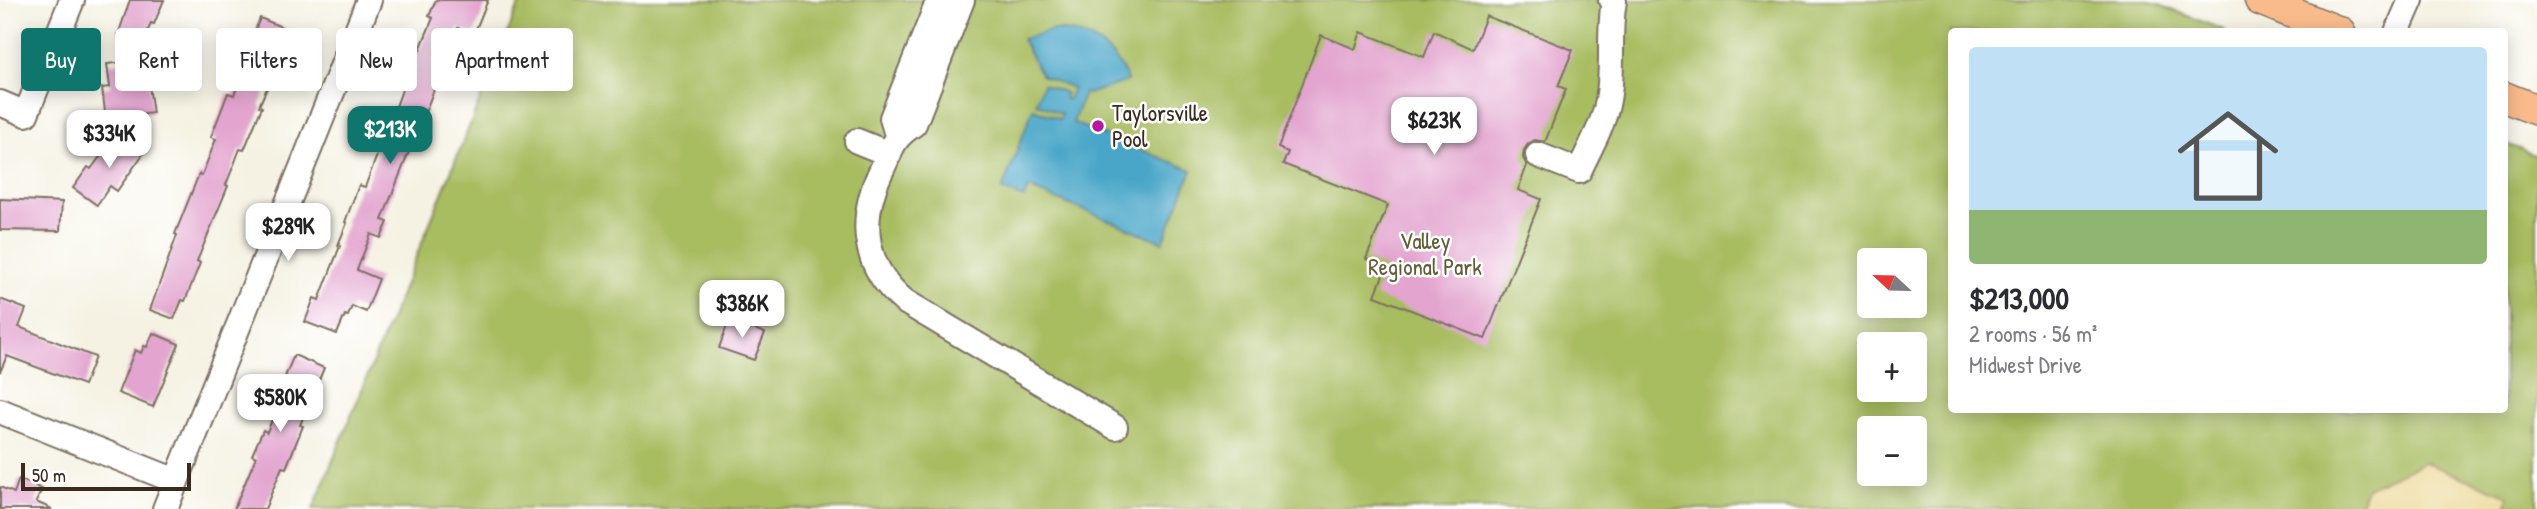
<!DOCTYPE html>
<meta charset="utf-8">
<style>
:root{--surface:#fff;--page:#f7f7f7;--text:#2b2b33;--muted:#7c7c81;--line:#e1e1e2;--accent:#0f766e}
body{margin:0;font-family:"Patrick Hand",sans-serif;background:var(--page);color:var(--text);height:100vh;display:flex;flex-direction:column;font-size:26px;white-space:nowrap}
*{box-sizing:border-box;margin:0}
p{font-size:23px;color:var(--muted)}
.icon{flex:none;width:38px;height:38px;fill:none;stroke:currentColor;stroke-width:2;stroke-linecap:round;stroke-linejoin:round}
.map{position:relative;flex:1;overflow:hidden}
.drawer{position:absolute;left:1948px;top:28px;width:560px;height:385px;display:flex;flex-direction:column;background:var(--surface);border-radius:7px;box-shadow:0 4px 18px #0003}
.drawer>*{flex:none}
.top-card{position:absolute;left:21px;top:28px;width:665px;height:63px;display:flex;gap:14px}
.needle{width:46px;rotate:292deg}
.controls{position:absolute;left:1857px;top:248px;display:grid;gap:14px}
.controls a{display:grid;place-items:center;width:70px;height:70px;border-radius:7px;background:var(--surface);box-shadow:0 4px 18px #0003;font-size:35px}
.scale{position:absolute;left:21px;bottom:18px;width:170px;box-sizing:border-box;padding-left:7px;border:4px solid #3b2a1e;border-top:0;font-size:19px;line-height:24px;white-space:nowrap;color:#3b2a1e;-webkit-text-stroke:5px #fff;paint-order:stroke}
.price{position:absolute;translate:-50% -60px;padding:0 16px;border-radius:14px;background:#fff;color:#222;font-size:23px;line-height:46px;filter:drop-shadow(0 2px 4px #0008)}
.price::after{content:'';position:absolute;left:50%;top:42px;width:21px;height:16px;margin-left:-10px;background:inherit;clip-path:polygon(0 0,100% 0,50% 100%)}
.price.on{background:var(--accent);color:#fff}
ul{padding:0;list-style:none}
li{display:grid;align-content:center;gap:14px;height:371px;padding:0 21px}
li+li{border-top:2px solid var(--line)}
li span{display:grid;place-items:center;height:217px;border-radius:7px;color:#555}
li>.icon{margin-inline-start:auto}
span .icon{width:126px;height:126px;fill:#fffc;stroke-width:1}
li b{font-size:30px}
.tag{padding:0 24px;border-radius:7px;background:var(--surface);box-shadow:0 4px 18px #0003;font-size:24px;line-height:63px}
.tag.on{background:var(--accent);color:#fff}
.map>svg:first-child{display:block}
.green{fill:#a8bc60;stroke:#72733f;stroke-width:2;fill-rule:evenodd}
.sand{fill:#eeda9e;stroke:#94825e;stroke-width:2}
.water{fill:#4aa6c8;stroke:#426873;stroke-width:2}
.building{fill:#e3a4cf}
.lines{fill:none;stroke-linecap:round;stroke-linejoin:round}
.minor-casing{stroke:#7c7063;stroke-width:28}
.major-casing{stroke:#7c7063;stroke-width:33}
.minor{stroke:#fff;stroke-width:24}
.major{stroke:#fabb8c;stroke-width:30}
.poi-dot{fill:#b5179e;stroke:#fff;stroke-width:2.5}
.labels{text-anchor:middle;stroke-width:5;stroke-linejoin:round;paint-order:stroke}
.poi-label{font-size:23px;fill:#3b2a1e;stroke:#fff;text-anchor:start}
.park-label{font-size:23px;fill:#615d35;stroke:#fff}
</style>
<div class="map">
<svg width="2537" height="509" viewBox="0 0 2537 509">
<rect width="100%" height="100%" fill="#fff"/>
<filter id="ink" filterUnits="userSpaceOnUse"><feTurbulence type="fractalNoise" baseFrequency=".0143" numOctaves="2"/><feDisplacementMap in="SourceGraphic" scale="14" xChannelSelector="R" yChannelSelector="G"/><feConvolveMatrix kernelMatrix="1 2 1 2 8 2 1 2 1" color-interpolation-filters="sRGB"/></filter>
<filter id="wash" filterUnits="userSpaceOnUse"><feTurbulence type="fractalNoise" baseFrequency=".00686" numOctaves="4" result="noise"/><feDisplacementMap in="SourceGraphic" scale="28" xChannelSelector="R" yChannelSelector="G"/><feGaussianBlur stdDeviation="1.57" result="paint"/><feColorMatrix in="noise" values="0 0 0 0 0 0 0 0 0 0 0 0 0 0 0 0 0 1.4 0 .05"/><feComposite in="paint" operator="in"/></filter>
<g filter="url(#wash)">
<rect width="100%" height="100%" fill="#f5f2e3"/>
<!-- green -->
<path class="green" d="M521,0H2147L2226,31L1951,32V410H2504V143L2537,156V509H313ZM1869,261H1914V306H1869ZM1869,345H1914V390H1869ZM1869,429H1914V474H1869Z"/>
<!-- sand -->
<path class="sand" d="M2424,462L2509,496L2504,509H2359L2367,488Z"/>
<!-- water -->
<path class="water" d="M1053,30C1090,32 1114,48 1128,81L1088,94L1084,93L1073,123L1192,170L1163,242L1028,188L1024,198L1002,190L1033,109L1060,119L1062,114L1036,103L1043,84L1066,93L1064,98L1068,100L1073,88L1042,76L1022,39Z"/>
<g id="blocks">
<!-- building -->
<g class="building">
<path d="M130,0H164L154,24L151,23L142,45L118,35Z"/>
<path d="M436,0H488L474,34L458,28L421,123L423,124L415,144H412L382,220L388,222L381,238L371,234L357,270L379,279L366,312L352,306L348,316L345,315L337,334L305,322L314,298L319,300L340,246L338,245L347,223L345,222L359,185L365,187L379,150L375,149L382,130L385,131L394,112L416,51L419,52L433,18L429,16Z"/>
<path d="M1486,16L1573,50L1558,86L1566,89L1545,142L1535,140L1528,144L1524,150L1523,158L1527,165L1518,190L1541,199L1485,339L1375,296L1386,267L1366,259L1388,205L1283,164L1288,152L1278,148L1321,35L1355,49L1361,32L1424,57L1434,31L1473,49Z"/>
<path d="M260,18L289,30L281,49L284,50L259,106L262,107L244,150L240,149L226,185L228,186L197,261L200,263L185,301L182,300L174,319L150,310L177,235L175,234L199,174L202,175L216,139L211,137L228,93L234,95L247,63L242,62Z"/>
<path d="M145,59L153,113L106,119L102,88L110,87L107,64Z"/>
<path d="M116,135L143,154L117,191L110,186L97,205L73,188L88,167L91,169Z"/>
<path d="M0,199L62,202L60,231L0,230Z"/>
<path d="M0,299L26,309L19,327L95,357L84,385L7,356L0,372Z"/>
<path d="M729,320L765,333L754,360L719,348Z"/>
<path d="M153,333L179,344L153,407L118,393L135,350L141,353L144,346L147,347Z"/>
<path d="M294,355L324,368L300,425L303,426L286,468L282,467L265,509H234L256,457L252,455L263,430L267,432L281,398L277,396Z"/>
<path d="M19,479L42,489L36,502L52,509H0V487L14,493Z"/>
</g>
</g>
</g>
<g filter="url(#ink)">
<use href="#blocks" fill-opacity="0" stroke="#7c7063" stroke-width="2"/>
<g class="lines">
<!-- minor casing -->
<g class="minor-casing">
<g id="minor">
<path d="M962,0L914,124C893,138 893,145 883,167C859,215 860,264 904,301L1115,427"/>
<path d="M2397,32L2411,0"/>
<path d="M0,103L26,114L72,0"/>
<path d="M897,135L892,118L939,0"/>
<path d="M857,141L889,154"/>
<path d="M1538,155L1579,171C1589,149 1604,124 1608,100C1614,67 1608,34 1614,1L1611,0"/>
<path d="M0,411L176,481"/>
<path d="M165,509L369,0"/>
</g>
</g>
<!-- major casing -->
<g class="major-casing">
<g id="major">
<path d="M2260,0L2340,32"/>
<path d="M2504,97L2537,110"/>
</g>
</g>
<!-- minor -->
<use href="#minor" class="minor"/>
<!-- major -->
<use href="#major" class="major"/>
</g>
</g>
<!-- markers -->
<circle class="poi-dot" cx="1098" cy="126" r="7"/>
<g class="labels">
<!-- poi labels -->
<g class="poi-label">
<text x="1112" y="121">Taylorsville<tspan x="1112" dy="26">Pool</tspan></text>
</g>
<!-- park labels -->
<g class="park-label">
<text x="1425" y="249">Valley<tspan x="1425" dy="26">Regional Park</tspan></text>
</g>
</g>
</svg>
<div class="controls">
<a><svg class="needle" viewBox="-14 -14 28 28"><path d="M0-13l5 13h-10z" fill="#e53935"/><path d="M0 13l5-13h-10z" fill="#7c7c81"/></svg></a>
<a>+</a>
<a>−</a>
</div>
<div class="scale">50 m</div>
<b class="price" style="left:1434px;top:157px">$623K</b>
<b class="price on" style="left:390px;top:166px">$213K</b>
<b class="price" style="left:109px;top:170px">$334K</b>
<b class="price" style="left:288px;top:263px">$289K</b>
<b class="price" style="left:742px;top:340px">$386K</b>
<b class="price" style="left:280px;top:434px">$580K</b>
<div class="top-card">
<a class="tag on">Buy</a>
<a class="tag">Rent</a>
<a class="tag">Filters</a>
<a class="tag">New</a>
<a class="tag">Apartment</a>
</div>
<section class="drawer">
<ul>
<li><span style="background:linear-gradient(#bfe0f5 75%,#8fb573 0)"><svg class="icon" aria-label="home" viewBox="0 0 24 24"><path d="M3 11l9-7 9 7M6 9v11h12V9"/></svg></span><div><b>$213,000</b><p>2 rooms · 56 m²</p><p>Midwest Drive</p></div></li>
</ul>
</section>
</div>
